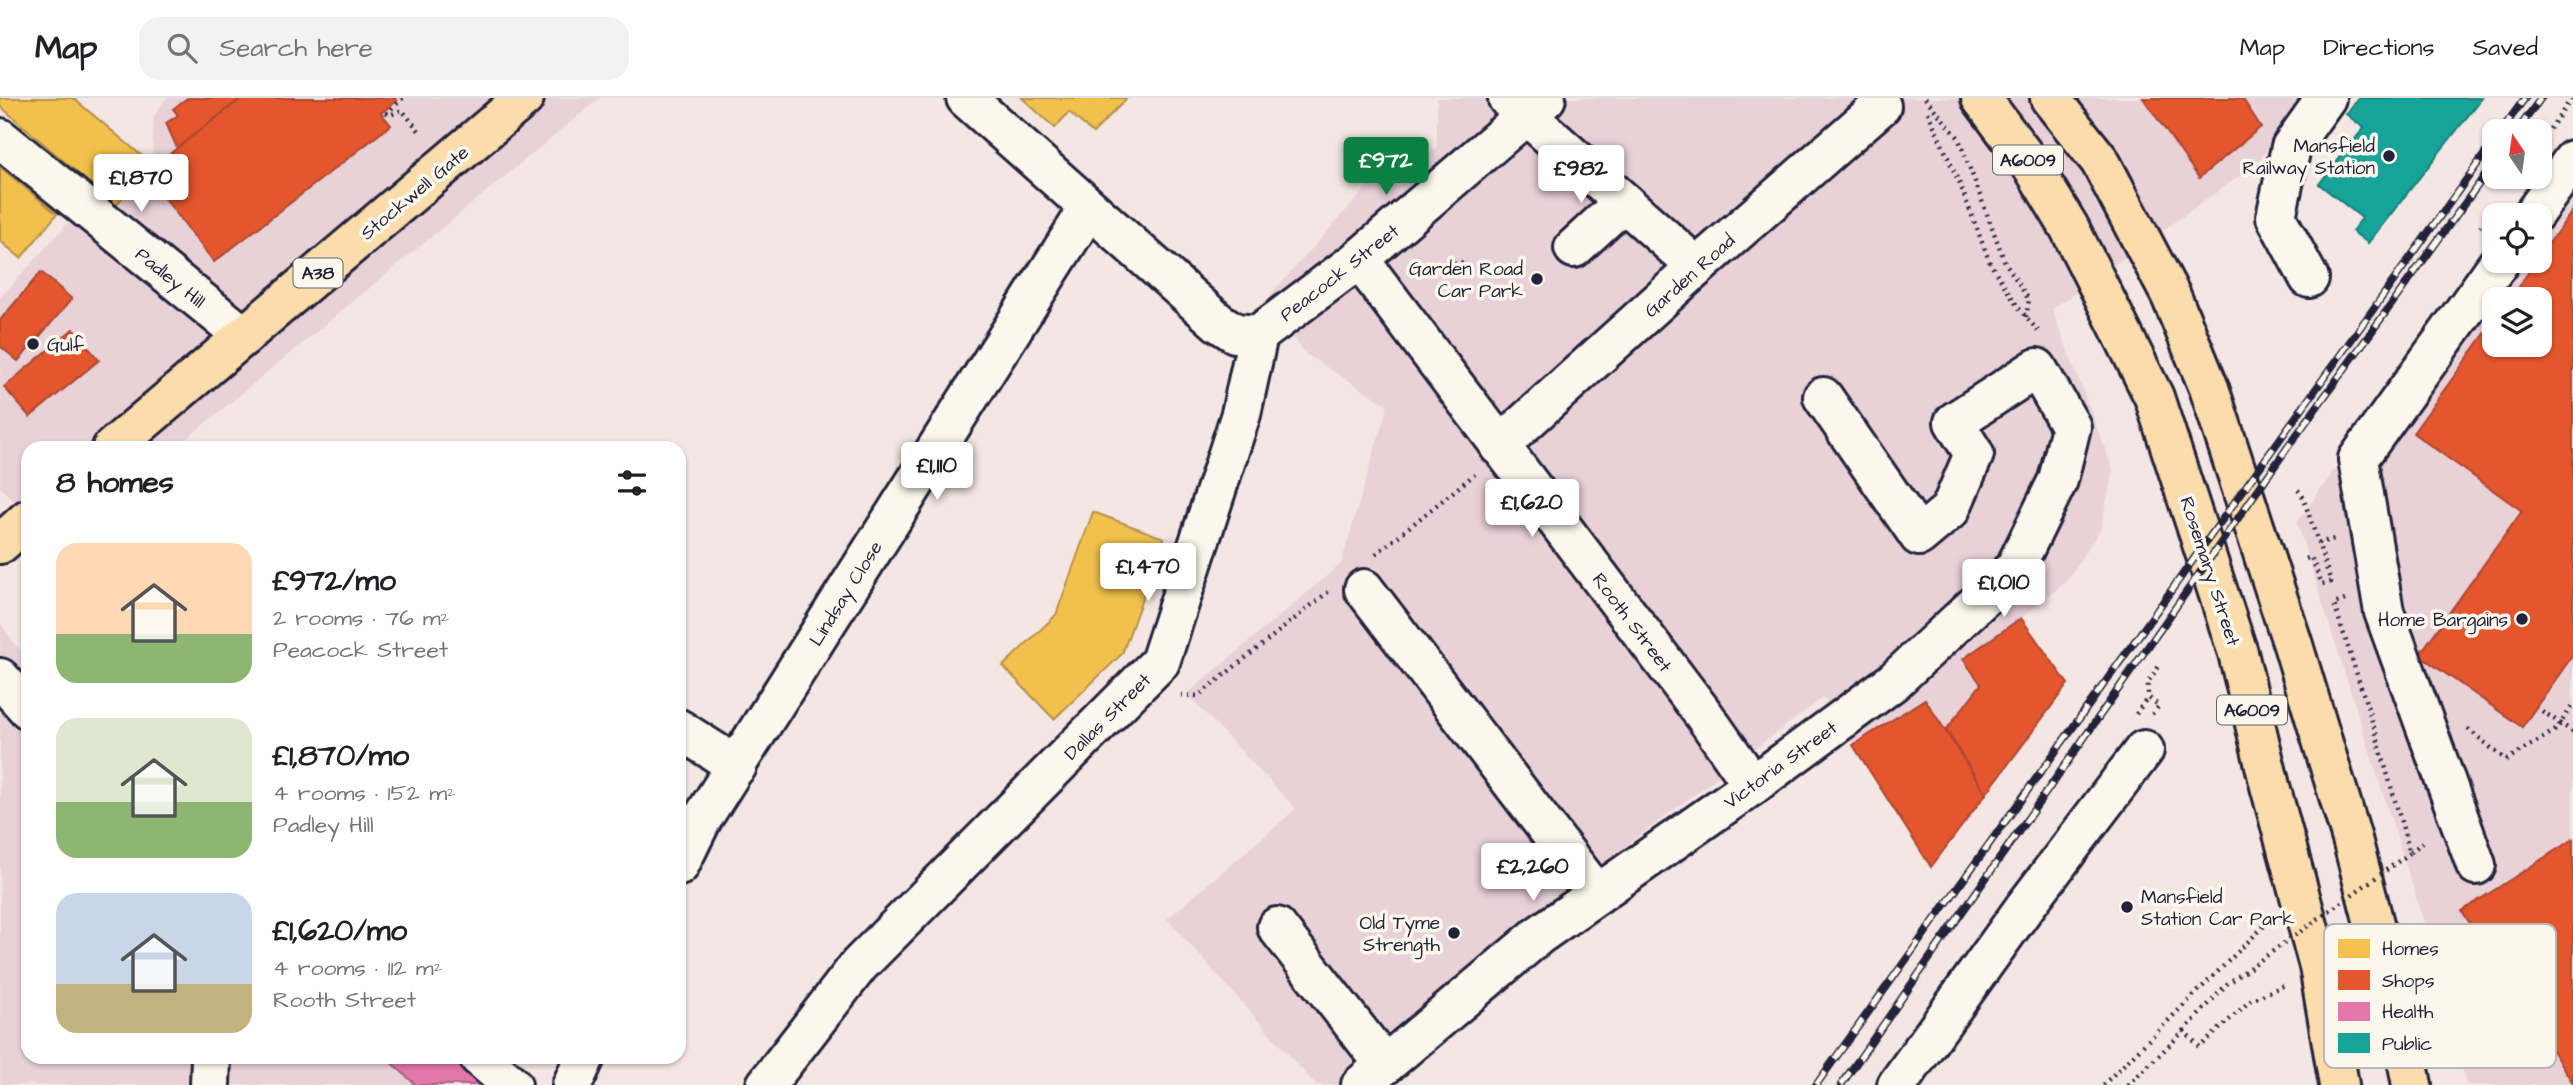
<!DOCTYPE html>
<meta charset="utf-8">
<style>
:root{--surface:#fff;--page:#f2f2f2;--text:#202124;--muted:#757577;--line:#e0e0e0;--accent:#0b8043}
body{margin:0;font-family:"Architects Daughter",sans-serif;background:var(--page);color:var(--text);height:100vh;display:flex;flex-direction:column;font-size:26px;white-space:nowrap}
*{box-sizing:border-box;margin:0}
p{font-size:23px;color:var(--muted)}
.icon{flex:none;width:38px;height:38px;fill:none;stroke:currentColor;stroke-width:2;stroke-linecap:round;stroke-linejoin:round}
.map{position:relative;flex:1;overflow:hidden}
.drawer{position:absolute;left:21px;top:343px;width:665px;height:623px;display:flex;flex-direction:column;background:var(--surface);border-radius:21px;box-shadow:0 2px 5px #0004}
.drawer>*{flex:none}
.needle{width:46px;rotate:347deg}
.buttons{position:absolute;left:2482px;top:21px;display:grid;gap:14px}
.buttons a{display:grid;place-items:center;width:70px;height:70px;border-radius:14px;background:var(--surface);box-shadow:0 2px 5px #0004;font-size:35px}
.price{position:absolute;translate:-50% -60px;padding:0 16px;border-radius:7px;background:#fff;color:#222;font-size:23px;line-height:46px;filter:drop-shadow(0 2px 4px #0008)}
.price::after{content:'';position:absolute;left:50%;top:42px;width:21px;height:16px;margin-left:-10px;background:inherit;clip-path:polygon(0 0,100% 0,50% 100%)}
.price.current{background:var(--accent);color:#fff}
ul{padding:0;list-style:none}
li{display:flex;align-items:center;gap:21px;height:175px;padding:0 35px}
li span{display:grid;place-items:center;flex:none;width:196px;height:140px;border-radius:21px;color:#555}
li>.icon{margin-inline-start:auto}
span .icon{width:84px;height:84px;fill:#fffc;stroke-width:1}
li b{font-size:30px}
h2{display:flex;justify-content:space-between;align-items:center;height:84px;padding:0 35px;font-size:30px}
header{display:flex;align-items:center;gap:42px;box-sizing:border-box;height:98px;padding:0 35px;background:var(--surface);border-bottom:2px solid var(--line)}
header strong{font-size:33px}
nav{display:flex;gap:38px;margin-inline-start:auto;font-size:24px}
.search{width:490px;height:63px;background:var(--page);display:flex;align-items:center;gap:18px;box-sizing:border-box;padding:0 24px;border-radius:21px;color:var(--muted);font-size:26px}
.map>svg:first-child{display:block}
.built{fill:#e9d1d8;fill-rule:evenodd}
.homes{fill:#f2c14e;stroke:#b49148;stroke-width:2}
.shops{fill:#e4572e;stroke:#aa4732;stroke-width:2}
.health{fill:#e377a8;stroke:#a95e87;stroke-width:2}
.public{fill:#17a398;stroke:#1a7c7c;stroke-width:2}
.lines{fill:none;stroke-linecap:round;stroke-linejoin:round}
.minor-casing{stroke:#22223b;stroke-width:44}
.highway-casing{stroke:#22223b;stroke-width:44}
.path{stroke:#22223b;stroke-width:4.5;stroke-dasharray:2 5;stroke-linecap:butt}
.minor{stroke:#fbf7ec;stroke-width:38}
.highway{stroke:#fbdcab;stroke-width:38}
.rail-casing{stroke:#22223b;stroke-width:8}
.rail{stroke:#fbf7ec;stroke-width:5;stroke-dasharray:16;stroke-linecap:butt}
.path-bridge{stroke:#22223b;stroke-width:4.5;stroke-dasharray:2 5;stroke-linecap:butt}
.poi-dot{fill:#22223b;stroke:#fbf7ec;stroke-width:2.5}
.labels{text-anchor:middle;stroke-width:7;stroke-linejoin:round;paint-order:stroke}
.shield{fill:#fbf7ec;stroke:#636270;stroke-width:2}
.shield-label{font-size:18px;font-weight:bold;fill:#22223b}
.poi-label{font-size:19px;fill:#22223b;stroke:#fbf7ec;text-anchor:end}
.street-label{font-size:19px;fill:#22223b;stroke:#fbf7ec}
.key{fill:#fbf7ec;stroke:#bab7b7;stroke-width:2}
.key-label{font-size:19px;fill:#22223b}
</style>
<header>
<strong>Map</strong>
<div class="search"><svg class="icon" aria-label="search" viewBox="0 0 24 24"><circle cx="10" cy="10" r="6"/><path d="M15 15l6 6"/></svg>Search here</div>
<nav><a>Map</a><a>Directions</a><a>Saved</a></nav>
</header>
<div class="map">
<svg width="2573" height="987" viewBox="0 0 2573 987">
<rect width="100%" height="100%" fill="#f3e6e3"/>
<filter id="ink" filterUnits="userSpaceOnUse"><feTurbulence type="fractalNoise" baseFrequency=".0143" numOctaves="2"/><feDisplacementMap in="SourceGraphic" scale="14" xChannelSelector="R" yChannelSelector="G"/><feConvolveMatrix kernelMatrix="1 2 1 2 8 2 1 2 1" color-interpolation-filters="sRGB"/></filter>
<g filter="url(#ink)">
<!-- built -->
<g class="built">
<path d="M167,0H600L175,350H28V417L0,389V200L68,125L115,113L152,65L154,18Z"/>
<path d="M1437,0H2297L2259,64L2052,211L2113,372L2101,430L2065,485L2021,520L2068,586L1931,769L1824,599L1644,734L1469,873L1337,987H1316L1167,821L1296,711L1187,596L1341,466L1388,307L1307,257L1264,204L1396,57L1412,72L1437,49Z"/>
<path d="M2573,35V987H2466L2443,884L2297,425L2494,147V163H2539V117H2515ZM2494,201H2539V247H2494Z"/>
<path d="M0,524L13,544L28,561V959H503L535,987H0Z"/>
</g>
<!-- homes -->
<g class="homes">
<path d="M0,0H73L149,64L116,108L0,8Z"/>
<path d="M1022,0H1127L1093,35L1069,14L1055,30Z"/>
<path d="M0,69L57,116L21,160L0,143Z"/>
<path d="M1093,414L1164,440L1122,556L1054,621L1003,568L1056,517Z"/>
</g>
<!-- shops -->
<g class="shops">
<path d="M187,0H242L177,50L166,25L178,17L173,11Z"/>
<path d="M242,0H395L397,3L381,15L391,27L214,164L145,75Z"/>
<path d="M2143,0H2242L2261,29L2199,80Z"/>
<path d="M2573,112V557L2522,629L2419,557L2522,413L2413,335L2494,223V247H2539V201H2509L2537,163H2539V159Z"/>
<path d="M41,174L72,201L18,263L0,248V222Z"/>
<path d="M73,231L99,262L30,319L4,289Z"/>
<path d="M2021,520L2068,586L1986,696L1946,632L1981,586L1963,561Z"/>
<path d="M1925,601L1986,696L1931,769L1853,647Z"/>
<path d="M2573,741V985L2462,813Z"/>
</g>
<!-- health -->
<path class="health" d="M385,959H454L487,987H412L414,985Z"/>
<!-- public -->
<path class="public" d="M2359,0H2482L2368,145L2352,133L2362,120L2319,86L2364,30L2346,16Z"/>
<g class="lines">
<!-- minor casing -->
<g class="minor-casing">
<g id="minor">
<path d="M1508,1L1697,169"/>
<path d="M0,40L244,238"/>
<path d="M2533,117L2573,62"/>
<path d="M1574,150L1624,104"/>
<path d="M1359,161L1704,617L1753,687"/>
<path d="M2309,180L2276,119L2291,49L2326,0"/>
<path d="M1258,237L1359,161L1546,0"/>
<path d="M1499,348L1697,169L1881,8"/>
<path d="M1364,491L1597,796"/>
<path d="M0,580L28,611"/>
<path d="M679,631L737,668"/>
<path d="M2476,767L2384,514L2358,361L2500,163"/>
<path d="M679,768L702,721L1089,110"/>
<path d="M1277,829L1385,967"/>
<path d="M479,959L512,987"/>
<path d="M210,987L211,959"/>
<path d="M572,987L585,959"/>
<path d="M766,987L859,867L1160,564L1241,316L1258,237L1235,235L1218,224L966,0"/>
<path d="M1361,987L1539,837L1753,687L1893,584L2015,470L2058,382L2071,329L2037,270L1954,324L1974,356L1950,412L1919,438L1823,299"/>
<path d="M1897,987L2024,810L2144,652"/>
</g>
</g>
<!-- highway casing -->
<g class="highway-casing">
<g id="highway">
<path d="M1981,0L2034,71L2069,129L2154,299L2238,555L2270,688L2319,868L2339,987"/>
<path d="M2050,0L2100,63L2171,198L2209,290L2293,547L2352,741L2400,925L2412,987"/>
<path d="M112,350L524,0"/>
<path d="M0,446L28,421"/>
</g>
</g>
<!-- path -->
<g class="path">
<path d="M403,0L387,15L390,17L402,12L420,34"/>
<path d="M1925,0L1958,39L2005,164L2029,202L2026,219"/>
<path d="M1928,14L1961,89L1990,165L2018,209L2038,233"/>
<path d="M2550,31L2572,0"/>
<path d="M2480,129L2495,108"/>
<path d="M1412,167L1424,168L1466,164"/>
<path d="M2298,392L2302,396L2331,484L2322,486L2311,459L2303,462"/>
<path d="M2318,445L2334,441"/>
<path d="M1376,456L1475,376"/>
<path d="M2345,502L2334,506L2374,629L2410,755L2425,742"/>
<path d="M1181,597L1198,598L1328,494"/>
<path d="M2542,613L2573,634"/>
<path d="M2136,616L2148,599"/>
<path d="M2152,616L2159,608L2148,599V584L2159,568"/>
<path d="M2468,631L2506,662"/>
<path d="M2506,662L2556,632L2573,607"/>
<path d="M2103,987L2268,824"/>
<path d="M2128,987L2184,933L2200,949L2251,902L2285,887"/>
</g>
<!-- minor -->
<use href="#minor" class="minor"/>
<!-- highway -->
<use href="#highway" class="highway"/>
<!-- rail casing -->
<g class="rail-casing">
<g id="rail">
<path d="M2501,33L2525,0"/>
<path d="M2517,33L2541,0"/>
<path d="M1816,987L2494,43"/>
<path d="M1841,987L2290,346L2494,65"/>
</g>
</g>
<!-- rail -->
<use href="#rail" class="rail"/>
<!-- path-bridge -->
<path class="path-bridge" d="M2184,933L2227,886L2410,755"/>
</g>
</g>
<!-- markers -->
<g class="poi-dot">
<circle cx="2389" cy="58" r="7"/>
<circle cx="1537" cy="181" r="7"/>
<circle cx="33" cy="246" r="7"/>
<circle cx="2522" cy="521" r="7"/>
<circle cx="2127" cy="809" r="7"/>
<circle cx="1454" cy="835" r="7"/>
</g>
<g class="labels">
<!-- shield labels -->
<g class="shield">
<rect x="1993" y="47.5" width="70" height="29" rx="5"/>
<rect x="293.5" y="160.5" width="49" height="29" rx="5"/>
<rect x="2217" y="597.5" width="70" height="29" rx="5"/>
</g>
<g class="shield-label">
<text x="2028" y="68">A6009</text>
<text x="318" y="181">A38</text>
<text x="2252" y="618">A6009</text>
</g>
<!-- poi labels -->
<g class="poi-label">
<text x="2375" y="54">Mansfield<tspan x="2375" dy="22">Railway Station</tspan></text>
<text x="1523" y="177">Garden Road<tspan x="1523" dy="22">Car Park</tspan></text>
<text x="47" y="253" text-anchor="start">Gulf</text>
<text x="2508" y="528">Home Bargains</text>
<text x="2141" y="805" text-anchor="start">Mansfield<tspan x="2141" dy="22">Station Car Park</tspan></text>
<text x="1440" y="831">Old Tyme<tspan x="1440" dy="22">Strength</tspan></text>
</g>
<!-- street labels -->
<g class="street-label">
<text transform="translate(414 94) rotate(-40)" y="7">Stockwell Gate</text>
<text transform="translate(1339 174) rotate(-38)" y="7">Peacock Street</text>
<text transform="translate(1689 177) rotate(-42)" y="7">Garden Road</text>
<text transform="translate(171 179) rotate(39)" y="7">Padley Hill</text>
<text transform="translate(2211 473) rotate(72)" y="7">Rosemary Street</text>
<text transform="translate(845 495) rotate(-58)" y="7">Lindsay Close</text>
<text transform="translate(1633 524) rotate(53)" y="7">Rooth Street</text>
<text transform="translate(1107 618) rotate(-45)" y="7">Dallas Street</text>
<text transform="translate(1780 666) rotate(-36)" y="7">Victoria Street</text>
</g>
</g>
<!-- legend -->
<rect x="2324" y="826" width="232" height="144" rx="10" class="key"/>
<rect x="2338" y="841" width="32" height="19" fill="#f2c14e"/>
<rect x="2338" y="872" width="32" height="20" fill="#e4572e"/>
<rect x="2338" y="904" width="32" height="19" fill="#e377a8"/>
<rect x="2338" y="935" width="32" height="20" fill="#17a398"/>
<g class="key-label">
<text x="2382" y="857">Homes</text>
<text x="2382" y="889">Shops</text>
<text x="2382" y="920">Health</text>
<text x="2382" y="952">Public</text>
</g>
</svg>
<div class="buttons">
<a><svg class="needle" viewBox="-14 -14 28 28"><path d="M0-13l5 13h-10z" fill="#e53935"/><path d="M0 13l5-13h-10z" fill="#757577"/></svg></a>
<a><svg class="icon" aria-label="locate" viewBox="0 0 24 24"><circle cx="12" cy="12" r="6"/><path d="M12 2v4M12 18v4M2 12h4M18 12h4"/></svg></a>
<a><svg class="icon" aria-label="layers" viewBox="0 0 24 24"><path d="M12 4l9 5-9 5-9-5zM3 14l9 5 9-5"/></svg></a>
</div>
<b class="price current" style="left:1386px;top:99px">£972</b>
<b class="price" style="left:1581px;top:107px">£982</b>
<b class="price" style="left:141px;top:116px">£1,870</b>
<b class="price" style="left:937px;top:404px">£1,110</b>
<b class="price" style="left:1532px;top:441px">£1,620</b>
<b class="price" style="left:1148px;top:505px">£1,470</b>
<b class="price" style="left:2004px;top:521px">£1,010</b>
<b class="price" style="left:1533px;top:805px">£2,260</b>
<section class="drawer">
<h2>8 homes<svg class="icon" aria-label="filters" viewBox="0 0 24 24"><path d="M4 7h16M4 17h16"/><circle cx="9" cy="7" r="2"/><circle cx="15" cy="17" r="2"/></svg></h2>
<ul>
<li><span style="background:linear-gradient(#ffd9b3 65%,#8fb573 0)"><svg class="icon" aria-label="home" viewBox="0 0 24 24"><path d="M3 11l9-7 9 7M6 9v11h12V9"/></svg></span><div><b>£972/mo</b><p>2 rooms · 76 m²</p><p>Peacock Street</p></div></li>
<li><span style="background:linear-gradient(#dfe7d0 60%,#8fb573 0)"><svg class="icon" aria-label="home" viewBox="0 0 24 24"><path d="M3 11l9-7 9 7M6 9v11h12V9"/></svg></span><div><b>£1,870/mo</b><p>4 rooms · 152 m²</p><p>Padley Hill</p></div></li>
<li><span style="background:linear-gradient(#c9d6e8 65%,#c2b280 0)"><svg class="icon" aria-label="home" viewBox="0 0 24 24"><path d="M3 11l9-7 9 7M6 9v11h12V9"/></svg></span><div><b>£1,620/mo</b><p>4 rooms · 112 m²</p><p>Rooth Street</p></div></li>
</ul>
</section>
</div>
